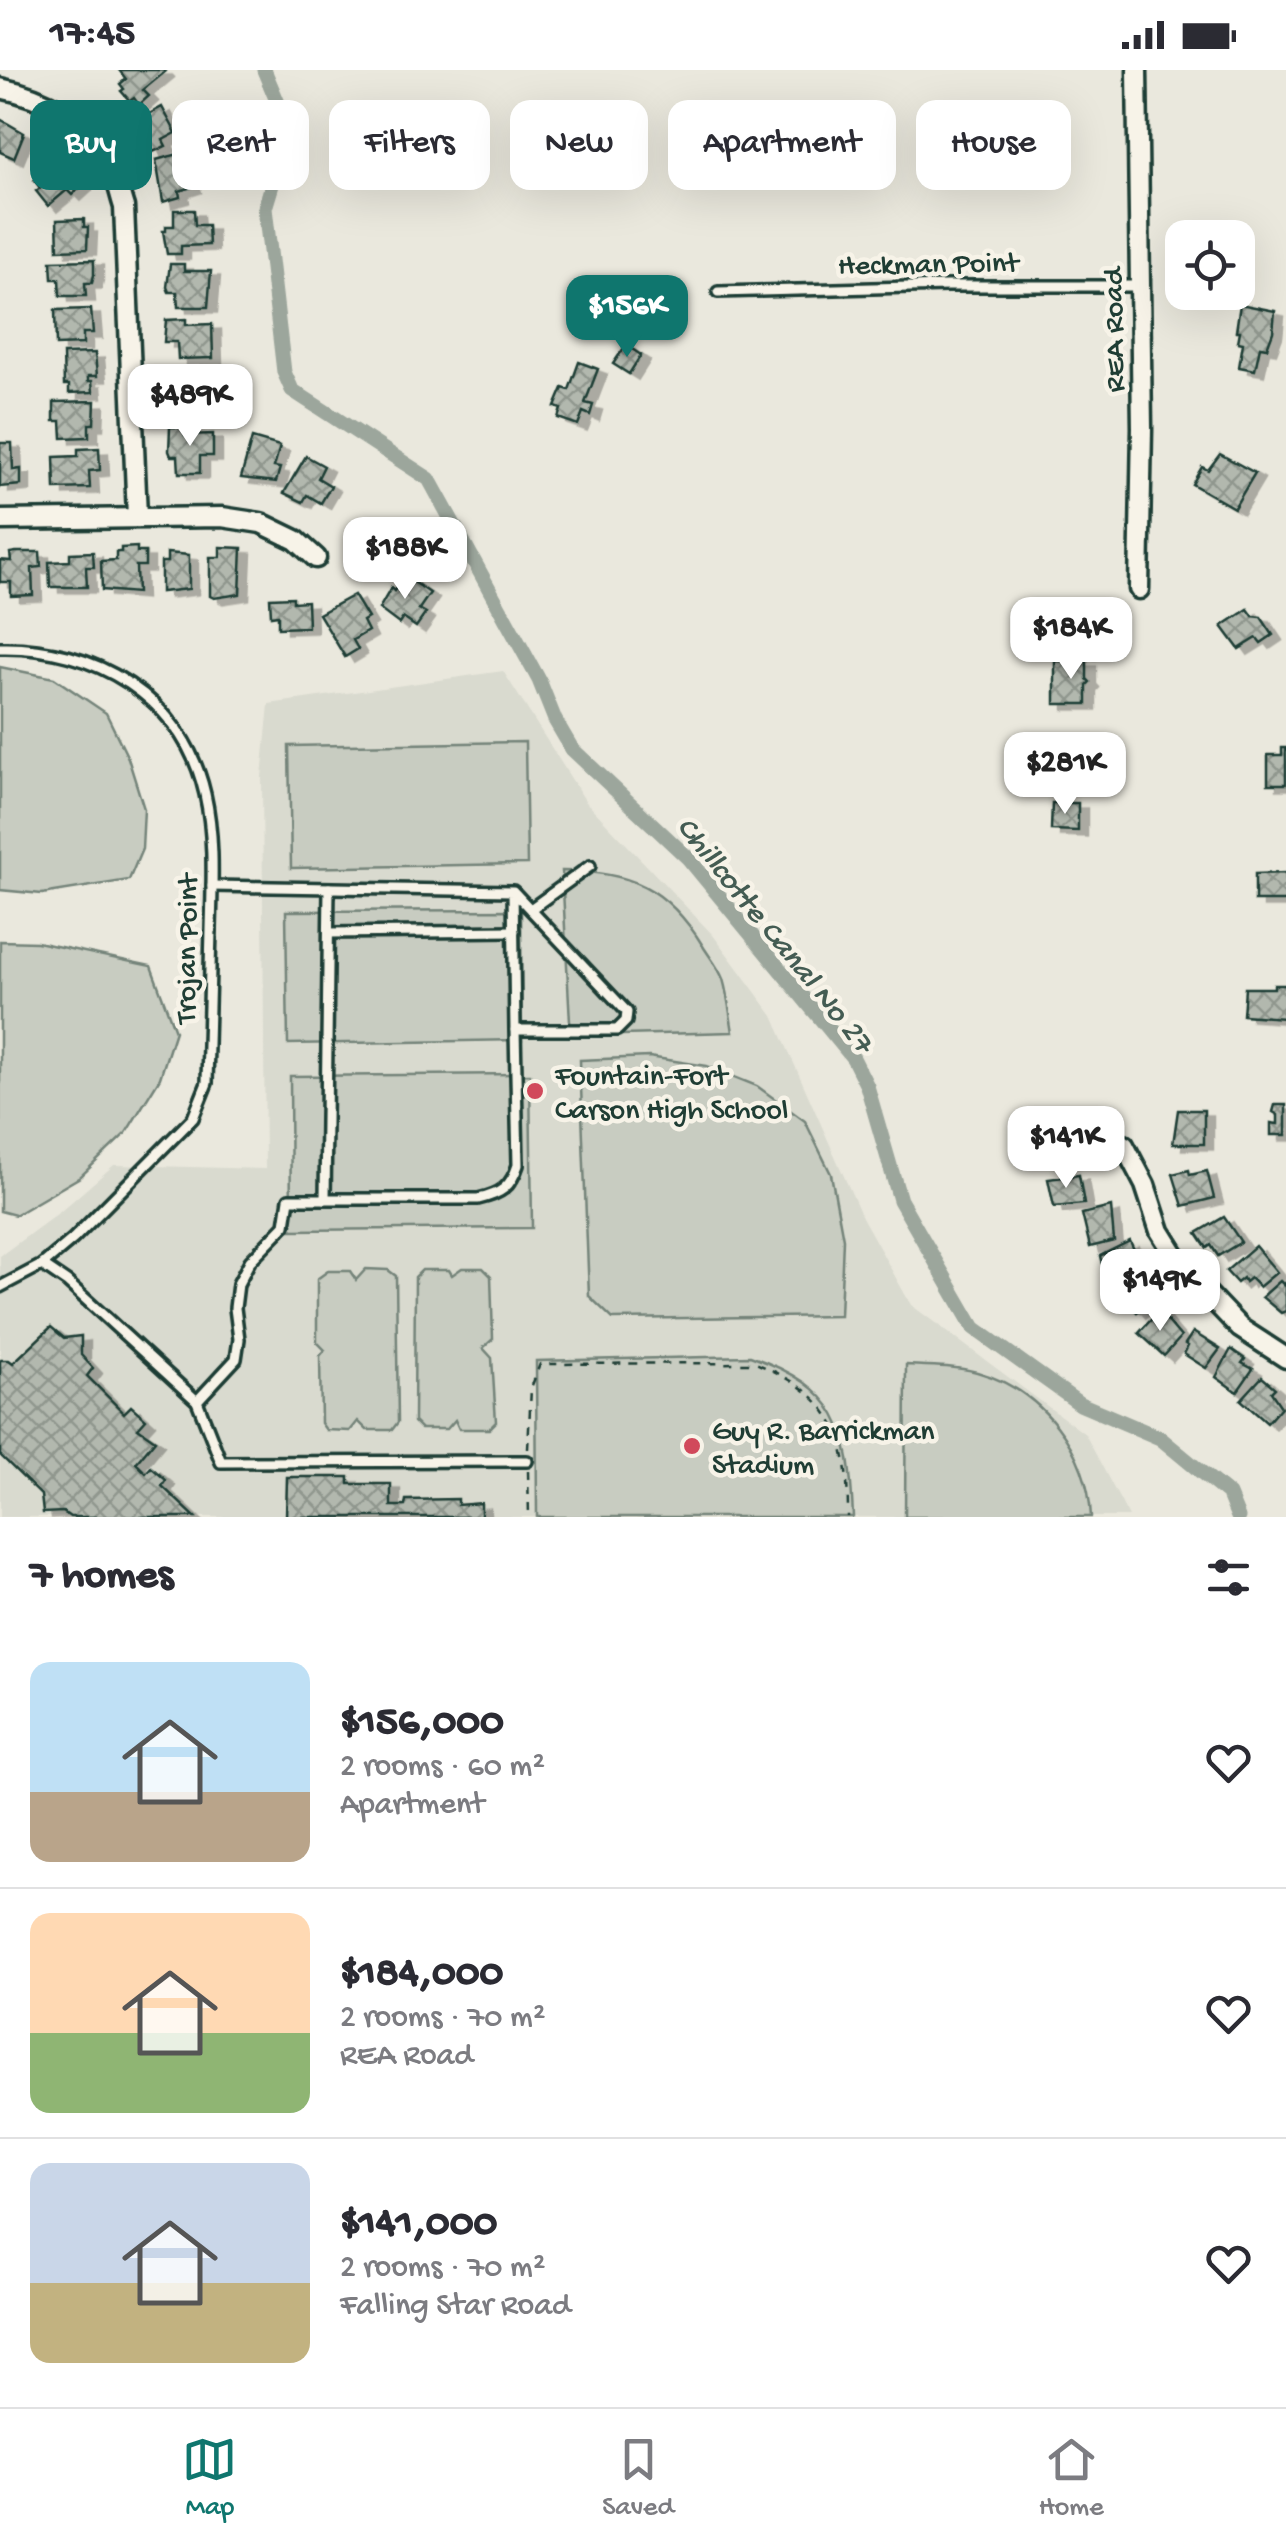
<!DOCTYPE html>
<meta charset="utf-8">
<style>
:root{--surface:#fff;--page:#f7f7f7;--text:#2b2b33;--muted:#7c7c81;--line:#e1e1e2;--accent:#0f766e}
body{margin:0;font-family:"Gochi Hand",sans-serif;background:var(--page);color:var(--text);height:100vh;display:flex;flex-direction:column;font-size:38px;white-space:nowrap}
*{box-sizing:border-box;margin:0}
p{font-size:32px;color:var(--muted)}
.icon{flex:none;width:55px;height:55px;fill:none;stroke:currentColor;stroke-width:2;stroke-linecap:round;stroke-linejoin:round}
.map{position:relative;height:1447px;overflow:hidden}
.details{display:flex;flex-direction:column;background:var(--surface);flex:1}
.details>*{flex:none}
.guide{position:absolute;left:30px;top:30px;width:1228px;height:90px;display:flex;gap:20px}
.buttons{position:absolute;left:1165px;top:150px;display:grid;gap:20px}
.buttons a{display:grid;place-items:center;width:90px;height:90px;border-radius:20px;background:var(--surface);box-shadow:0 10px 40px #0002;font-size:50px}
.price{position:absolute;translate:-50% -85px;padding:0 22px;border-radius:20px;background:#fff;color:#222;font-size:32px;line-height:65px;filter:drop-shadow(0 2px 5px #0008)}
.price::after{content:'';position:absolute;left:50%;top:60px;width:30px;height:22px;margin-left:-15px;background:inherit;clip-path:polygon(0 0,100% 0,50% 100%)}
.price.active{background:var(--accent);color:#fff}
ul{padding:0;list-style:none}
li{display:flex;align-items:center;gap:30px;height:250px;padding:0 30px}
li+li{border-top:2px solid var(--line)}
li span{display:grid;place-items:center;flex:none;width:280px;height:200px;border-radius:20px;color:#555}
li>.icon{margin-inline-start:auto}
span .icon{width:120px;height:120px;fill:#fffc;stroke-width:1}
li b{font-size:42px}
h2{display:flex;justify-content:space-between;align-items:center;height:120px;padding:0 30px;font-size:42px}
.tag{padding:0 35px;border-radius:20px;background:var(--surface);box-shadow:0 10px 40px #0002;font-size:35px;line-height:90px}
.tag.active{background:var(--accent);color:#fff}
.status{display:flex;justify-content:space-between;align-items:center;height:70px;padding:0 50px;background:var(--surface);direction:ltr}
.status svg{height:28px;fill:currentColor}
.tabs{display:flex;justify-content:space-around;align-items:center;height:140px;border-top:2px solid var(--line);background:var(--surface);font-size:28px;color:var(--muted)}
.tabs a{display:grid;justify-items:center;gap:5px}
.tabs .active{color:var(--accent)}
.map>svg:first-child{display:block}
.built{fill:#d9dacf}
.grass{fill:#c8ccc1;stroke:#74847a;stroke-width:2.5}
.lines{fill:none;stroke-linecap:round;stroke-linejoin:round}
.canal{stroke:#9ca69c;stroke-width:15}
.building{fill:url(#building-cross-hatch);stroke:#1f3d34;stroke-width:2.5;filter:url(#shadow)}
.lane-casing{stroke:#1f3d34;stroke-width:16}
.street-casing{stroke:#1f3d34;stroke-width:25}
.path{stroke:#1f3d34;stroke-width:2.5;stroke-dasharray:8 8;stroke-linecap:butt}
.lane{stroke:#f7f3e8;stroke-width:9}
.street{stroke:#f7f3e8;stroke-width:18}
.poi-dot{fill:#d1495b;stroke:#f7f3e8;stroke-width:4}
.labels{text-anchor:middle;stroke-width:9;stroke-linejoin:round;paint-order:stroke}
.street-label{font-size:30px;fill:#1f3d34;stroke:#f7f3e8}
.poi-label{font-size:30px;fill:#1f3d34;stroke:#f7f3e8;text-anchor:start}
.water-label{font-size:32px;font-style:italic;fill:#445c53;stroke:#f7f3e8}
</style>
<div class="status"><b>17:45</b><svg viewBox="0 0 49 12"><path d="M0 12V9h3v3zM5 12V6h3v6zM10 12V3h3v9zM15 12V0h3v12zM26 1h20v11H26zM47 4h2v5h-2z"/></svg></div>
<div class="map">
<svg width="1286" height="1447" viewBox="0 0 1286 1447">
<defs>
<pattern id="building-cross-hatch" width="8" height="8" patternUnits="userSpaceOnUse" patternTransform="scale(2.5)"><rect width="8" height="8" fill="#b2b8ae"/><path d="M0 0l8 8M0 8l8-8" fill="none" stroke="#90978e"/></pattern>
<filter id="shadow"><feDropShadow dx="9" dy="5.5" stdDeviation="0" flood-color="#0004"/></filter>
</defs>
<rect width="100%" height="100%" fill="#eae8dd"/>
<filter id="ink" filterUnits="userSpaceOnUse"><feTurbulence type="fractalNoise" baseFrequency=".01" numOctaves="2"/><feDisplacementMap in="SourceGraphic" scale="20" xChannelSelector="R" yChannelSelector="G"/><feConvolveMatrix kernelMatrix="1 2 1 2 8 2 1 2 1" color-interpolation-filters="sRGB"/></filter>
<g filter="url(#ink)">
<!-- built -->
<path class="built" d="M503,601L586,732L713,865L773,946L862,1147L911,1235L1085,1364L1129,1447H0V1186L61,1141L114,1095L265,1099L262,707L269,634Z"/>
<!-- grass -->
<g class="grass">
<path d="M0,597L54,608L106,643L128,688L144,739L142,779L129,810L42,824L0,820Z"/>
<path d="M525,672L527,794L291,798L289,676Z"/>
<path d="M562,801C630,801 667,817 703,876C709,886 719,898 723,909C728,926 730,945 733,962L584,966L570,952Z"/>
<path d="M521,840L522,970L288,974L286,841Z"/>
<path d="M0,871L37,872L151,896L175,961L160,1008L126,1063L80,1107L15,1145L0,1141Z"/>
<path d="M649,987L707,996L757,1016L805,1051L831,1104L843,1169L840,1246L613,1249L589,1226L580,990Z"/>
<path d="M530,1004L532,1158L291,1160L290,1006Z"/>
<path d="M462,1198H483L491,1206L493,1269L483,1278L492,1288L496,1352L489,1359H459L455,1350L447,1359H421L414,1352L415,1207L422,1200H449L452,1205Z"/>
<path d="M366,1199L388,1200L396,1206L398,1352L392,1360H367L358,1351L350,1361L326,1360L321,1353L320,1286L325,1280L317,1272V1209L328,1201H350L356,1210Z"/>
<path d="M750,1286C841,1318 849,1357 853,1447H537L536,1291Z"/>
<path d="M906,1295C929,1296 954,1296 977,1302C1042,1320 1088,1381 1091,1447H905Z"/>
</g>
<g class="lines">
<!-- canal -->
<path class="canal" d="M264,0L283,45L285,72L265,138L284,302L292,320L429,409L539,610L555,650L572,679L688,788L853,988L867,1016L900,1130L974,1258L1080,1334L1160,1368L1229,1425L1238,1447"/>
</g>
<!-- building -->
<g class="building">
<path d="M163,0L165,2L143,20L149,26L139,35L134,28L130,31L121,21L124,19L120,14L126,9L119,0Z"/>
<path d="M162,37L176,63L163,70L166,76L153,82L138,50Z"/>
<path d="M0,49L24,63L14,88L0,82Z"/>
<path d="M182,83L192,117L179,121L180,127L163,132L156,90Z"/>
<path d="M60,89L83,115L72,125L67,120L48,136L36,121L40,118L34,110Z"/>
<path d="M174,140H194L195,155H208L209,175L181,176V184H167L163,161H166V156H174Z"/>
<path d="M84,149V157H88L87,179L58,180L57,150Z"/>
<path d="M94,190V205L92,213H85L86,226H60L59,209H52L51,191Z"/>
<path d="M170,194H184V201H211L208,237H178L177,222H169L167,217Z"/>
<path d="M1240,234L1275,241L1273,262L1267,278L1260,277L1255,300L1239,297L1243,273L1238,272L1240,261H1236Z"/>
<path d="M91,239L93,263H83V274L56,275L55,240Z"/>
<path d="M186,249V255L212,254L213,288L178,289L177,272H164L166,250Z"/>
<path d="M626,275L641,285L629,304L613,294Z"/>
<path d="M95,283L97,306H88V311H92L93,322L69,323V315H64L63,284Z"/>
<path d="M579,292L598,299L585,333L593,335L590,345L583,342L578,355L558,348L561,339L555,337L563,318L569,320Z"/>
<path d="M185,304L186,307L215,306V315H227L228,334L177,337V327L169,328L170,305Z"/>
<path d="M95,331L94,354H89V367L62,368L61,351H54V332Z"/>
<path d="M170,357H185V365L213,364V386H200V403H179L178,386H171L169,381Z"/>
<path d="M252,368L280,376L274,397L280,398L276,412L241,408Z"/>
<path d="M0,373H12L13,400L21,399V415L0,417Z"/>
<path d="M99,378L100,400L89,401L90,418L55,419L54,387L78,386V379Z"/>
<path d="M1220,384L1255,403L1234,438L1192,414L1202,397L1208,400Z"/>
<path d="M306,386L324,396L318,408L331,416L321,433L307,425L303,432L284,423Z"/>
<path d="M391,448L392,463L405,462L406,485L378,486L379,494H363L361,470L362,465H370L369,449Z"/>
<path d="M137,477V482H145V496H136L137,523L102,520L101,491L116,490V482H121V478Z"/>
<path d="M220,477L242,478L240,524L214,528L210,526V487H220Z"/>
<path d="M16,482H40L41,497L32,498L33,525L11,526V512H0V490L11,491L10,483Z"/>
<path d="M93,482L94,497H86L87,517H50L49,492L70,491V483Z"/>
<path d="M167,483L189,485V519L161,522V492H167Z"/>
<path d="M405,506L430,523L419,539L426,543L416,557L403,548L399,554L379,539L391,518L394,521Z"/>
<path d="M354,525L368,548L363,551L368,561L353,570L358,579L345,587L319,544Z"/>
<path d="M293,527V532L307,531L308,557L278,558V545L271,546L270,528Z"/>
<path d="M1248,539L1253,546L1261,547L1273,565L1261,573L1257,568L1239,579L1222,556Z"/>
<rect x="1065" y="558" width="22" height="26"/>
<path d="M1055,591H1087V609L1090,612L1087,615V634H1055Z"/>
<path d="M1282,678H1286V714H1268V685H1282Z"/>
<path d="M1052,733H1078V761L1051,760Z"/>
<path d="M1286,803V831H1255V804Z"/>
<path d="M1274,915H1286L1284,948L1243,945L1245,918H1274Z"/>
<path d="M1275,1035H1286V1065H1271V1053L1278,1054V1045L1273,1042Z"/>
<path d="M1178,1040H1204V1074H1173Z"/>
<path d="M1034,1050L1071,1051V1066L1060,1071L1059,1086H1034Z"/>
<path d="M1189,1100L1190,1105L1207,1101L1214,1128L1183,1136L1173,1104Z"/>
<path d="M1079,1105L1084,1134L1054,1137L1048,1109Z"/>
<path d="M1111,1137L1114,1171L1090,1177L1082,1144Z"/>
<path d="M1224,1147L1241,1172L1218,1186L1211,1175L1207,1178L1197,1163Z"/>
<path d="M1130,1171L1137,1186L1132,1188L1141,1199L1111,1214L1106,1204L1112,1201L1108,1193L1102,1194L1100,1186Z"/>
<path d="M1255,1176L1277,1202L1259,1217L1250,1208L1245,1212L1243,1208L1237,1213L1226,1201Z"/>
<path d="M1144,1206L1163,1228L1147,1241L1144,1237L1137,1242L1120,1224Z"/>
<path d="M1280,1211L1284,1215L1286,1212V1241L1281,1243L1262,1227Z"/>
<path d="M1159,1241L1181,1267L1164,1286L1139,1263Z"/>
<path d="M51,1257L64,1268L81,1266V1285L93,1298L87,1306L124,1343L131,1336L146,1349L138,1358L155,1370L136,1393L146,1403L151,1397L166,1410L162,1416L195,1447H70L63,1442L43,1443L41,1425L0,1385V1290H9L13,1293Z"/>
<path d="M1193,1262L1220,1279L1206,1298L1184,1284L1188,1276L1185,1274Z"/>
<path d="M1231,1279L1245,1289L1242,1293L1253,1299L1237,1322L1216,1307Z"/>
<path d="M1262,1307L1275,1318L1271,1322L1281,1337L1267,1353L1241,1330Z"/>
<path d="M287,1407H349V1414H391V1436H405L406,1430L458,1429V1435L481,1433V1447H286Z"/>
</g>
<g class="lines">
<!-- lane casing -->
<g class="lane-casing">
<g id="lane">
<path d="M718,222L947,216H1139"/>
<path d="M0,578C94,576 183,627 205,724C215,768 212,815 211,860C210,911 208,962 207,1013L193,1048L73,1169L42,1195L0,1217"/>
<path d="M212,816L513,821L627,942L626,951L617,960H515L513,821"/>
<path d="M532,838L590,796"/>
<path d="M329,863L514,861"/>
<path d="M325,1129L329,818"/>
<path d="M42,1195L67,1212L197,1331L221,1392L527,1391"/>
<path d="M197,1331L236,1289L239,1269L235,1238L238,1214L250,1191L285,1155L289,1129H478C501,1124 511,1117 518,1095L515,960"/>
</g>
</g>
<!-- street casing -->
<g class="street-casing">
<g id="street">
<path d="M1137,0L1142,358L1139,519"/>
<path d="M0,18C44,27 87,49 109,91C116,104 119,122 124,137L137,447"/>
<path d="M0,450L222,447L261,453L296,470L316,488"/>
<path d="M1124,1075L1145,1115L1160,1161L1183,1198L1240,1258L1286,1288"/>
</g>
</g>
<!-- path -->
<g class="path">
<path d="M528,1379L531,1318L540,1294L756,1293C836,1327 848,1365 848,1447"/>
<path d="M528,1401L529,1447"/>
</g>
<!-- lane -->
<use href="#lane" class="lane"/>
<!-- street -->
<use href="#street" class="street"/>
</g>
</g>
<!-- markers -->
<g class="poi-dot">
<circle cx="535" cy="1021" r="10"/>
<circle cx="692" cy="1376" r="10"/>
</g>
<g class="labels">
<!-- street labels -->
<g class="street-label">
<text transform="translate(928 192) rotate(-1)" y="10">Heckman Point</text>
<text transform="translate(1112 260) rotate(-91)" y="10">REA Road</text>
<text transform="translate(185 879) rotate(-89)" y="10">Trojan Point</text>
</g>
<!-- poi labels -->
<g class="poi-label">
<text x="555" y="1014">Fountain-Fort<tspan x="555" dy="34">Carson High School</tspan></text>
<text x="712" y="1369">Guy R. Barrickman<tspan x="712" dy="34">Stadium</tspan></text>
</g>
<!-- water labels -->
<g class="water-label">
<text transform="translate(777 863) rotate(51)" y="11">Chillcotte Canal No 27</text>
</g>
</g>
</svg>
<div class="buttons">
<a><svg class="icon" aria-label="locate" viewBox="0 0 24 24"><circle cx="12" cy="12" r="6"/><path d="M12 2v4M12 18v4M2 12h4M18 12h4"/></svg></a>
</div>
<b class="price active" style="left:627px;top:290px">$156K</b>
<b class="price" style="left:190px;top:379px">$489K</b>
<b class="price" style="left:405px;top:532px">$188K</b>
<b class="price" style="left:1071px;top:612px">$184K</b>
<b class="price" style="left:1065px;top:747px">$281K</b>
<b class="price" style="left:1066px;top:1121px">$141K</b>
<b class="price" style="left:1160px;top:1264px">$149K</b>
<div class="guide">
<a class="tag active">Buy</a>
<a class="tag">Rent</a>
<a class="tag">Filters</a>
<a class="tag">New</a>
<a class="tag">Apartment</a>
<a class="tag">House</a>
</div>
</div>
<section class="details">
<h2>7 homes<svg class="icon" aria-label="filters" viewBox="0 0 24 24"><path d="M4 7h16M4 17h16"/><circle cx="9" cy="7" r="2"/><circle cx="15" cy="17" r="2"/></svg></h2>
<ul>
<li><span style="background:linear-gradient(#bfe0f5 65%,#b9a48a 0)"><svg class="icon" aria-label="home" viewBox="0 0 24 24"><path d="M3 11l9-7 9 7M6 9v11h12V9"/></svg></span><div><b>$156,000</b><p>2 rooms · 60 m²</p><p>Apartment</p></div><svg class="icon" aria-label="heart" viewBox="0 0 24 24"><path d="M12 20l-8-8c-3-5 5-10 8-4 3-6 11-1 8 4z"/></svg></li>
<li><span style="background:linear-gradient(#ffd9b3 60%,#8fb573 0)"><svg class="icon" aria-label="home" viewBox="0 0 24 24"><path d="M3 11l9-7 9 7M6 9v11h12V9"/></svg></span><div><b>$184,000</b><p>2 rooms · 70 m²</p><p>REA Road</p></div><svg class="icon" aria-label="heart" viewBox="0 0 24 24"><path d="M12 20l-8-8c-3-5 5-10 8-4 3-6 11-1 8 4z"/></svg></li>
<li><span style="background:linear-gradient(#c9d6e8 60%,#c2b280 0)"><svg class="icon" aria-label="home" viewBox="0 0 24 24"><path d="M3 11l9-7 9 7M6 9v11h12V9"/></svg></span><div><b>$141,000</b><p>2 rooms · 70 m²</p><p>Falling Star Road</p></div><svg class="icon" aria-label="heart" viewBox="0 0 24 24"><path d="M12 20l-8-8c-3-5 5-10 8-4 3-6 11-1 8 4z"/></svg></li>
</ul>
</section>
<nav class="tabs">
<a class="active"><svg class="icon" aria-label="map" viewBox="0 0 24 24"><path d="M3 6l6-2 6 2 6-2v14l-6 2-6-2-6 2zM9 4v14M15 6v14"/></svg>Map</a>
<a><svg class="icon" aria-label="saved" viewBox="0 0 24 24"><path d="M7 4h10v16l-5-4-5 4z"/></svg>Saved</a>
<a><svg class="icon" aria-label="home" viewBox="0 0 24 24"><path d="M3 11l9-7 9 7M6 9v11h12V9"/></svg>Home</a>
</nav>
